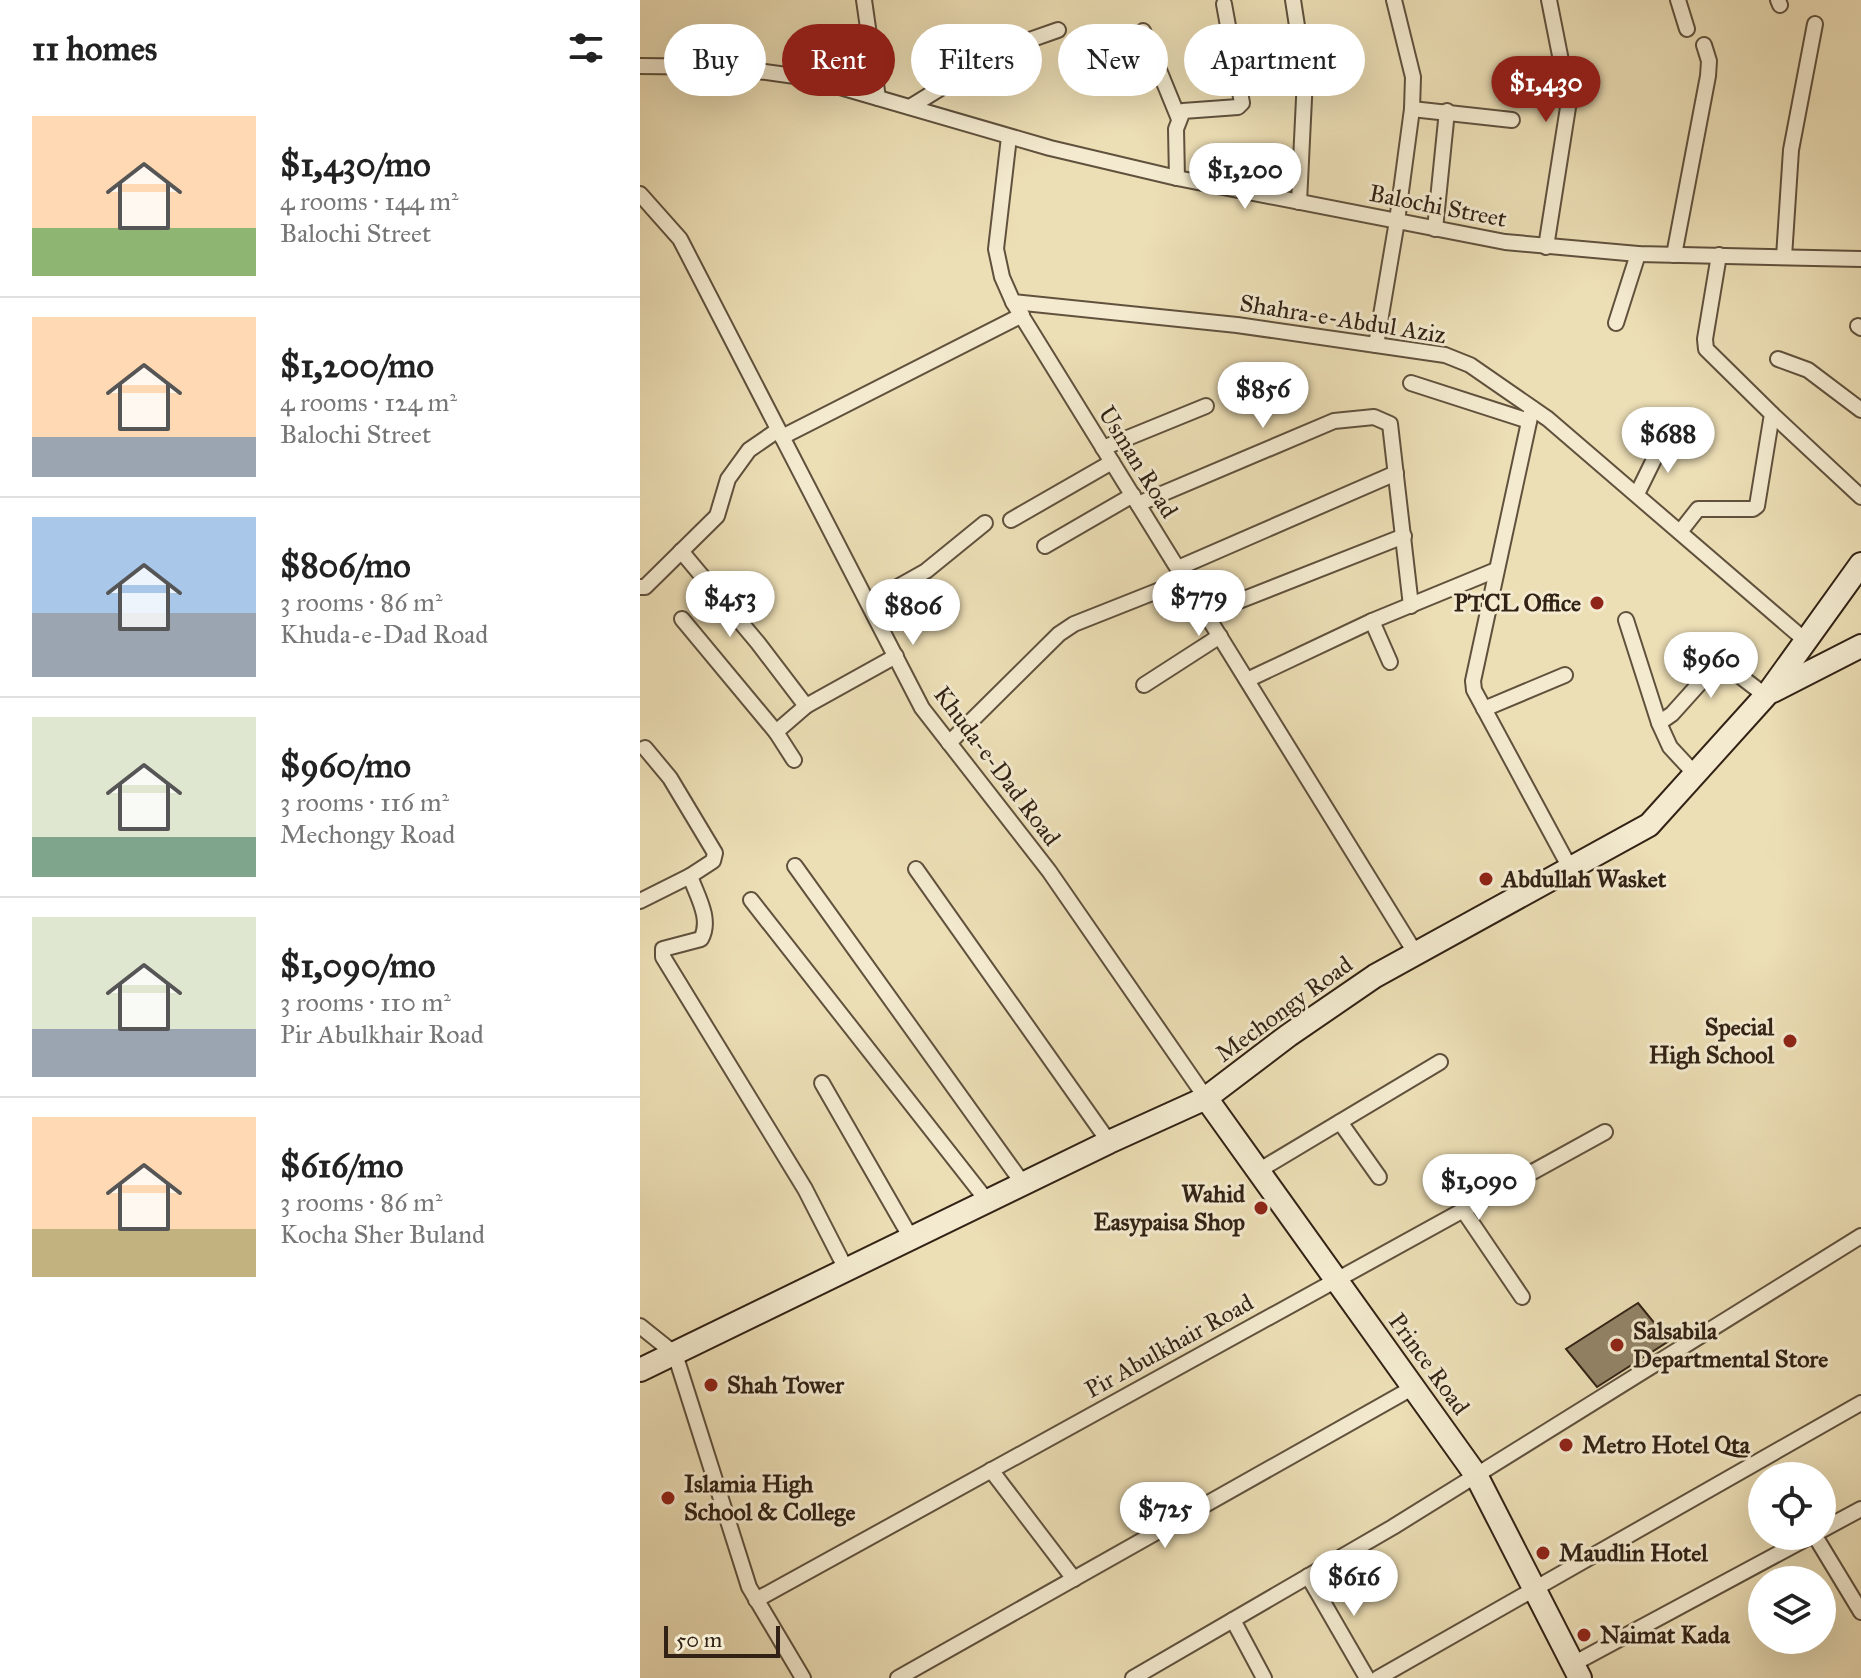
<!DOCTYPE html>
<meta charset="utf-8">
<style>
:root{--surface:#fff;--page:#f6f6f6;--text:#222;--muted:#767676;--line:#e0e0e0;--accent:#8f2418}
body{margin:0;font-family:"IM FELL Great Primer",serif;background:var(--page);color:var(--text);height:100vh;display:flex;flex-direction:column;font-size:30px;white-space:nowrap}
*{box-sizing:border-box;margin:0}
p{font-size:26px;color:var(--muted)}
.icon{flex:none;width:44px;height:44px;fill:none;stroke:currentColor;stroke-width:2;stroke-linecap:round;stroke-linejoin:round}
.map{position:relative;flex:1;overflow:hidden}
.side{display:flex;flex-direction:column;background:var(--surface);width:640px}
.side>*{flex:none}
.top-card{position:absolute;left:24px;top:24px;width:760px;height:72px;display:flex;gap:16px}
.fabs{position:absolute;left:1108px;top:1462px;display:grid;gap:16px}
.fabs a{display:grid;place-items:center;width:88px;height:88px;border-radius:50%;background:var(--surface);box-shadow:0 8px 32px #0002;font-size:40px}
.scale{position:absolute;left:24px;bottom:20px;width:116px;box-sizing:border-box;padding-left:8px;border:4px solid #322215;border-top:0;font-size:22px;line-height:28px;white-space:nowrap;color:#322215;-webkit-text-stroke:6px #f3eacf;paint-order:stroke}
.price{position:absolute;translate:-50% -68px;padding:0 18px;border-radius:28px;background:#fff;color:#222;font-size:26px;line-height:52px;filter:drop-shadow(0 2px 4px #0008)}
.price::after{content:'';position:absolute;left:50%;top:48px;width:24px;height:18px;margin-left:-12px;background:inherit;clip-path:polygon(0 0,100% 0,50% 100%)}
.price.active{background:var(--accent);color:#fff}
ul{padding:0;list-style:none}
li{display:flex;align-items:center;gap:24px;height:200px;padding:0 32px}
li+li{border-top:2px solid var(--line)}
li span{display:grid;place-items:center;flex:none;width:224px;height:160px;border-radius:0px;color:#555}
li>.icon{margin-inline-start:auto}
span .icon{width:96px;height:96px;fill:#fffc;stroke-width:1}
li b{font-size:34px}
h2{display:flex;justify-content:space-between;align-items:center;height:96px;padding:0 32px;font-size:34px}
.chip{padding:0 28px;border-radius:36px;background:var(--surface);box-shadow:0 8px 32px #0002;font-size:28px;line-height:72px}
.chip.active{background:var(--accent);color:#fff}
main{display:flex;flex:1;min-height:0}
.map>svg:first-child{display:block}
.building{fill:#938468;stroke:#322215;stroke-width:2}
.lines{fill:none;stroke-linecap:round;stroke-linejoin:round}
.street-casing{stroke:#60513d;stroke-width:18}
.secondary-casing{stroke:#322215;stroke-width:26}
.street{stroke:#f3eacf;stroke-width:14}
.secondary{stroke:#f3eacf;stroke-width:22}
.poi-dot{fill:#8f2418;stroke:#f3eacf;stroke-width:3}
.labels{text-anchor:middle;stroke-width:6;stroke-linejoin:round;paint-order:stroke}
.street-label{font-size:24px;fill:#322215;stroke:#f3eacf}
.poi-label{font-size:24px;font-weight:bold;fill:#322215;stroke:#f3eacf;text-anchor:start}
</style>
<main>
<section class="side">
<h2>11 homes<svg class="icon" aria-label="filters" viewBox="0 0 24 24"><path d="M4 7h16M4 17h16"/><circle cx="9" cy="7" r="2"/><circle cx="15" cy="17" r="2"/></svg></h2>
<ul>
<li><span style="background:linear-gradient(#ffd9b3 70%,#8fb573 0)"><svg class="icon" aria-label="home" viewBox="0 0 24 24"><path d="M3 11l9-7 9 7M6 9v11h12V9"/></svg></span><div><b>$1,430/mo</b><p>4 rooms · 144 m²</p><p>Balochi Street</p></div></li>
<li><span style="background:linear-gradient(#ffd9b3 75%,#9aa5b1 0)"><svg class="icon" aria-label="home" viewBox="0 0 24 24"><path d="M3 11l9-7 9 7M6 9v11h12V9"/></svg></span><div><b>$1,200/mo</b><p>4 rooms · 124 m²</p><p>Balochi Street</p></div></li>
<li><span style="background:linear-gradient(#a9c7e8 60%,#9aa5b1 0)"><svg class="icon" aria-label="home" viewBox="0 0 24 24"><path d="M3 11l9-7 9 7M6 9v11h12V9"/></svg></span><div><b>$806/mo</b><p>3 rooms · 86 m²</p><p>Khuda-e-Dad Road</p></div></li>
<li><span style="background:linear-gradient(#dfe7d0 75%,#7fa58c 0)"><svg class="icon" aria-label="home" viewBox="0 0 24 24"><path d="M3 11l9-7 9 7M6 9v11h12V9"/></svg></span><div><b>$960/mo</b><p>3 rooms · 116 m²</p><p>Mechongy Road</p></div></li>
<li><span style="background:linear-gradient(#dfe7d0 70%,#9aa5b1 0)"><svg class="icon" aria-label="home" viewBox="0 0 24 24"><path d="M3 11l9-7 9 7M6 9v11h12V9"/></svg></span><div><b>$1,090/mo</b><p>3 rooms · 110 m²</p><p>Pir Abulkhair Road</p></div></li>
<li><span style="background:linear-gradient(#ffd9b3 70%,#c2b280 0)"><svg class="icon" aria-label="home" viewBox="0 0 24 24"><path d="M3 11l9-7 9 7M6 9v11h12V9"/></svg></span><div><b>$616/mo</b><p>3 rooms · 86 m²</p><p>Kocha Sher Buland</p></div></li>
</ul>
</section>
<div class="map">
<svg width="1221" height="1678" viewBox="0 0 1221 1678">
<rect width="100%" height="100%" fill="#ecdeb5"/>
<filter id="stains"><feTurbulence type="fractalNoise" baseFrequency=".0025" numOctaves="4"/><feColorMatrix values="0 0 0 0 .2 0 0 0 0 .09 0 0 0 0 .02 0 0 0 .5 -.17"/></filter>
<radialGradient id="worn" r=".72"><stop offset=".6" stop-color="#630" stop-opacity="0"/><stop offset="1" stop-color="#630" stop-opacity=".3"/></radialGradient>
<!-- building -->
<path class="building" d="M998,1303L1029,1341L957,1387L926,1349Z"/>
<g class="lines">
<!-- street casing -->
<g class="street-casing">
<g id="street">
<path d="M224,0L238,98"/>
<path d="M653,0L665,78L659,202"/>
<path d="M1038,0L1047,29"/>
<path d="M1138,0L1140,5"/>
<path d="M503,31L539,119"/>
<path d="M0,66L89,67L169,78L410,148L537,178L865,242L998,254L1221,259"/>
<path d="M270,107L364,49L418,30"/>
<path d="M772,109L872,120"/>
<path d="M369,137L356,249L362,277L373,302L776,954"/>
<path d="M537,178L536,129L543,111L598,107L602,103L584,4"/>
<path d="M0,194L40,239L282,708L409,871L566,1098"/>
<path d="M795,229L807,111"/>
<path d="M906,247L929,101L909,0"/>
<path d="M1034,255L1068,76L1069,61L1064,45"/>
<path d="M1144,257L1151,150L1175,24"/>
<path d="M373,302L597,325L805,355L830,365L908,419L1166,641"/>
<path d="M976,323L998,254"/>
<path d="M1218,326L1221,328"/>
<path d="M736,345L757,221L772,109L773,77L754,0"/>
<path d="M1138,359L1168,370L1221,410"/>
<path d="M771,383L889,421"/>
<path d="M892,408L833,681L834,690L930,868"/>
<path d="M1132,414L1221,497"/>
<path d="M142,437L382,315"/>
<path d="M463,448L566,406"/>
<path d="M997,494L1024,439"/>
<path d="M498,504L694,421L734,417L750,424L771,606"/>
<path d="M371,520L472,462"/>
<path d="M1040,532L1058,509H1113L1117,506L1132,414L1066,349L1065,339L1079,255"/>
<path d="M405,546L493,495"/>
<path d="M41,551L118,643L166,706"/>
<path d="M538,568L756,473"/>
<path d="M0,587H5L77,516L88,479L109,450L138,430"/>
<path d="M229,603L286,571L345,523"/>
<path d="M566,614L764,536"/>
<path d="M42,619L136,732L154,760"/>
<path d="M986,620L1019,723L1030,747L1055,774"/>
<path d="M732,621L750,662"/>
<path d="M607,680L732,621L856,570"/>
<path d="M504,685L580,636"/>
<path d="M844,709L925,675"/>
<path d="M1019,723L1032,714L1077,664L1083,663L1126,696"/>
<path d="M136,732L166,706L256,656"/>
<path d="M309,743L419,634L434,624L545,580"/>
<path d="M155,866L384,1185"/>
<path d="M276,869L469,1142"/>
<path d="M50,876C57,896 72,919 61,939L23,949V957L165,1189L207,1271"/>
<path d="M111,900L348,1202"/>
<path d="M0,901L50,876L73,861L75,853L30,778L5,748"/>
<path d="M182,1083L271,1238"/>
<path d="M700,1122L739,1177"/>
<path d="M618,1171L800,1062"/>
<path d="M823,1210L882,1297"/>
<path d="M0,1326L35,1354L109,1587L163,1678"/>
<path d="M351,1470L434,1579"/>
<path d="M1182,1530L1221,1509"/>
<path d="M1175,1536L1221,1612"/>
<path d="M668,1576L727,1678"/>
<path d="M116,1600L965,1132"/>
<path d="M593,1620L624,1678"/>
<path d="M933,1664L1171,1536"/>
<path d="M258,1678L774,1387"/>
<path d="M493,1678L753,1527L1221,1236"/>
<path d="M738,1678L1221,1403"/>
</g>
</g>
<!-- secondary casing -->
<g class="secondary-casing">
<g id="secondary">
<path d="M1133,691L1221,646"/>
<path d="M566,1098L836,1475L940,1678"/>
<path d="M0,1370L469,1142L566,1098L649,1035L735,976L1009,825L1129,692L1221,564"/>
</g>
</g>
<!-- street -->
<use href="#street" class="street"/>
<!-- secondary -->
<use href="#secondary" class="secondary"/>
</g>
<!-- markers -->
<g class="poi-dot">
<circle cx="957" cy="603" r="8"/>
<circle cx="846" cy="879" r="8"/>
<circle cx="1150" cy="1041" r="8"/>
<circle cx="621" cy="1208" r="8"/>
<circle cx="977" cy="1345" r="8"/>
<circle cx="71" cy="1385" r="8"/>
<circle cx="926" cy="1445" r="8"/>
<circle cx="28" cy="1498" r="8"/>
<circle cx="903" cy="1553" r="8"/>
<circle cx="944" cy="1635" r="8"/>
</g>
<g class="labels">
<!-- street labels -->
<g class="street-label">
<text transform="translate(798 206) rotate(11)" y="8">Balochi Street</text>
<text transform="translate(703 319) rotate(9)" y="8">Shahra-e-Abdul Aziz</text>
<text transform="translate(498 462) rotate(58)" y="8">Usman Road</text>
<text transform="translate(357 766) rotate(53)" y="8">Khuda-e-Dad Road</text>
<text transform="translate(644 1009) rotate(-36)" y="8">Mechongy Road</text>
<text transform="translate(529 1346) rotate(-29)" y="8">Pir Abulkhair Road</text>
<text transform="translate(789 1364) rotate(54)" y="8">Prince Road</text>
</g>
<!-- poi labels -->
<g class="poi-label">
<text x="941" y="611" text-anchor="end">PTCL Office</text>
<text x="862" y="887">Abdullah Wasket</text>
<text x="1134" y="1035" text-anchor="end">Special<tspan x="1134" dy="28">High School</tspan></text>
<text x="605" y="1202" text-anchor="end">Wahid<tspan x="605" dy="28">Easypaisa Shop</tspan></text>
<text x="993" y="1339">Salsabila<tspan x="993" dy="28">Departmental Store</tspan></text>
<text x="87" y="1393">Shah Tower</text>
<text x="942" y="1453">Metro Hotel Qta</text>
<text x="44" y="1492">Islamia High<tspan x="44" dy="28">School &amp; College</tspan></text>
<text x="919" y="1561">Maudlin Hotel</text>
<text x="960" y="1643">Naimat Kada</text>
</g>
</g>
<rect width="100%" height="100%" filter="url(#stains)"/>
<rect width="100%" height="100%" fill="url(#worn)"/>
</svg>
<div class="fabs">
<a><svg class="icon" aria-label="locate" viewBox="0 0 24 24"><circle cx="12" cy="12" r="6"/><path d="M12 2v4M12 18v4M2 12h4M18 12h4"/></svg></a>
<a><svg class="icon" aria-label="layers" viewBox="0 0 24 24"><path d="M12 4l9 5-9 5-9-5zM3 14l9 5 9-5"/></svg></a>
</div>
<div class="scale">50 m</div>
<b class="price active" style="left:906px;top:124px">$1,430</b>
<b class="price" style="left:605px;top:211px">$1,200</b>
<b class="price" style="left:623px;top:430px">$856</b>
<b class="price" style="left:1028px;top:475px">$688</b>
<b class="price" style="left:559px;top:638px">$779</b>
<b class="price" style="left:90px;top:639px">$453</b>
<b class="price" style="left:273px;top:647px">$806</b>
<b class="price" style="left:1071px;top:700px">$960</b>
<b class="price" style="left:839px;top:1222px">$1,090</b>
<b class="price" style="left:525px;top:1550px">$725</b>
<b class="price" style="left:714px;top:1618px">$616</b>
<div class="top-card">
<a class="chip">Buy</a>
<a class="chip active">Rent</a>
<a class="chip">Filters</a>
<a class="chip">New</a>
<a class="chip">Apartment</a>
</div>
</div>
</main>
